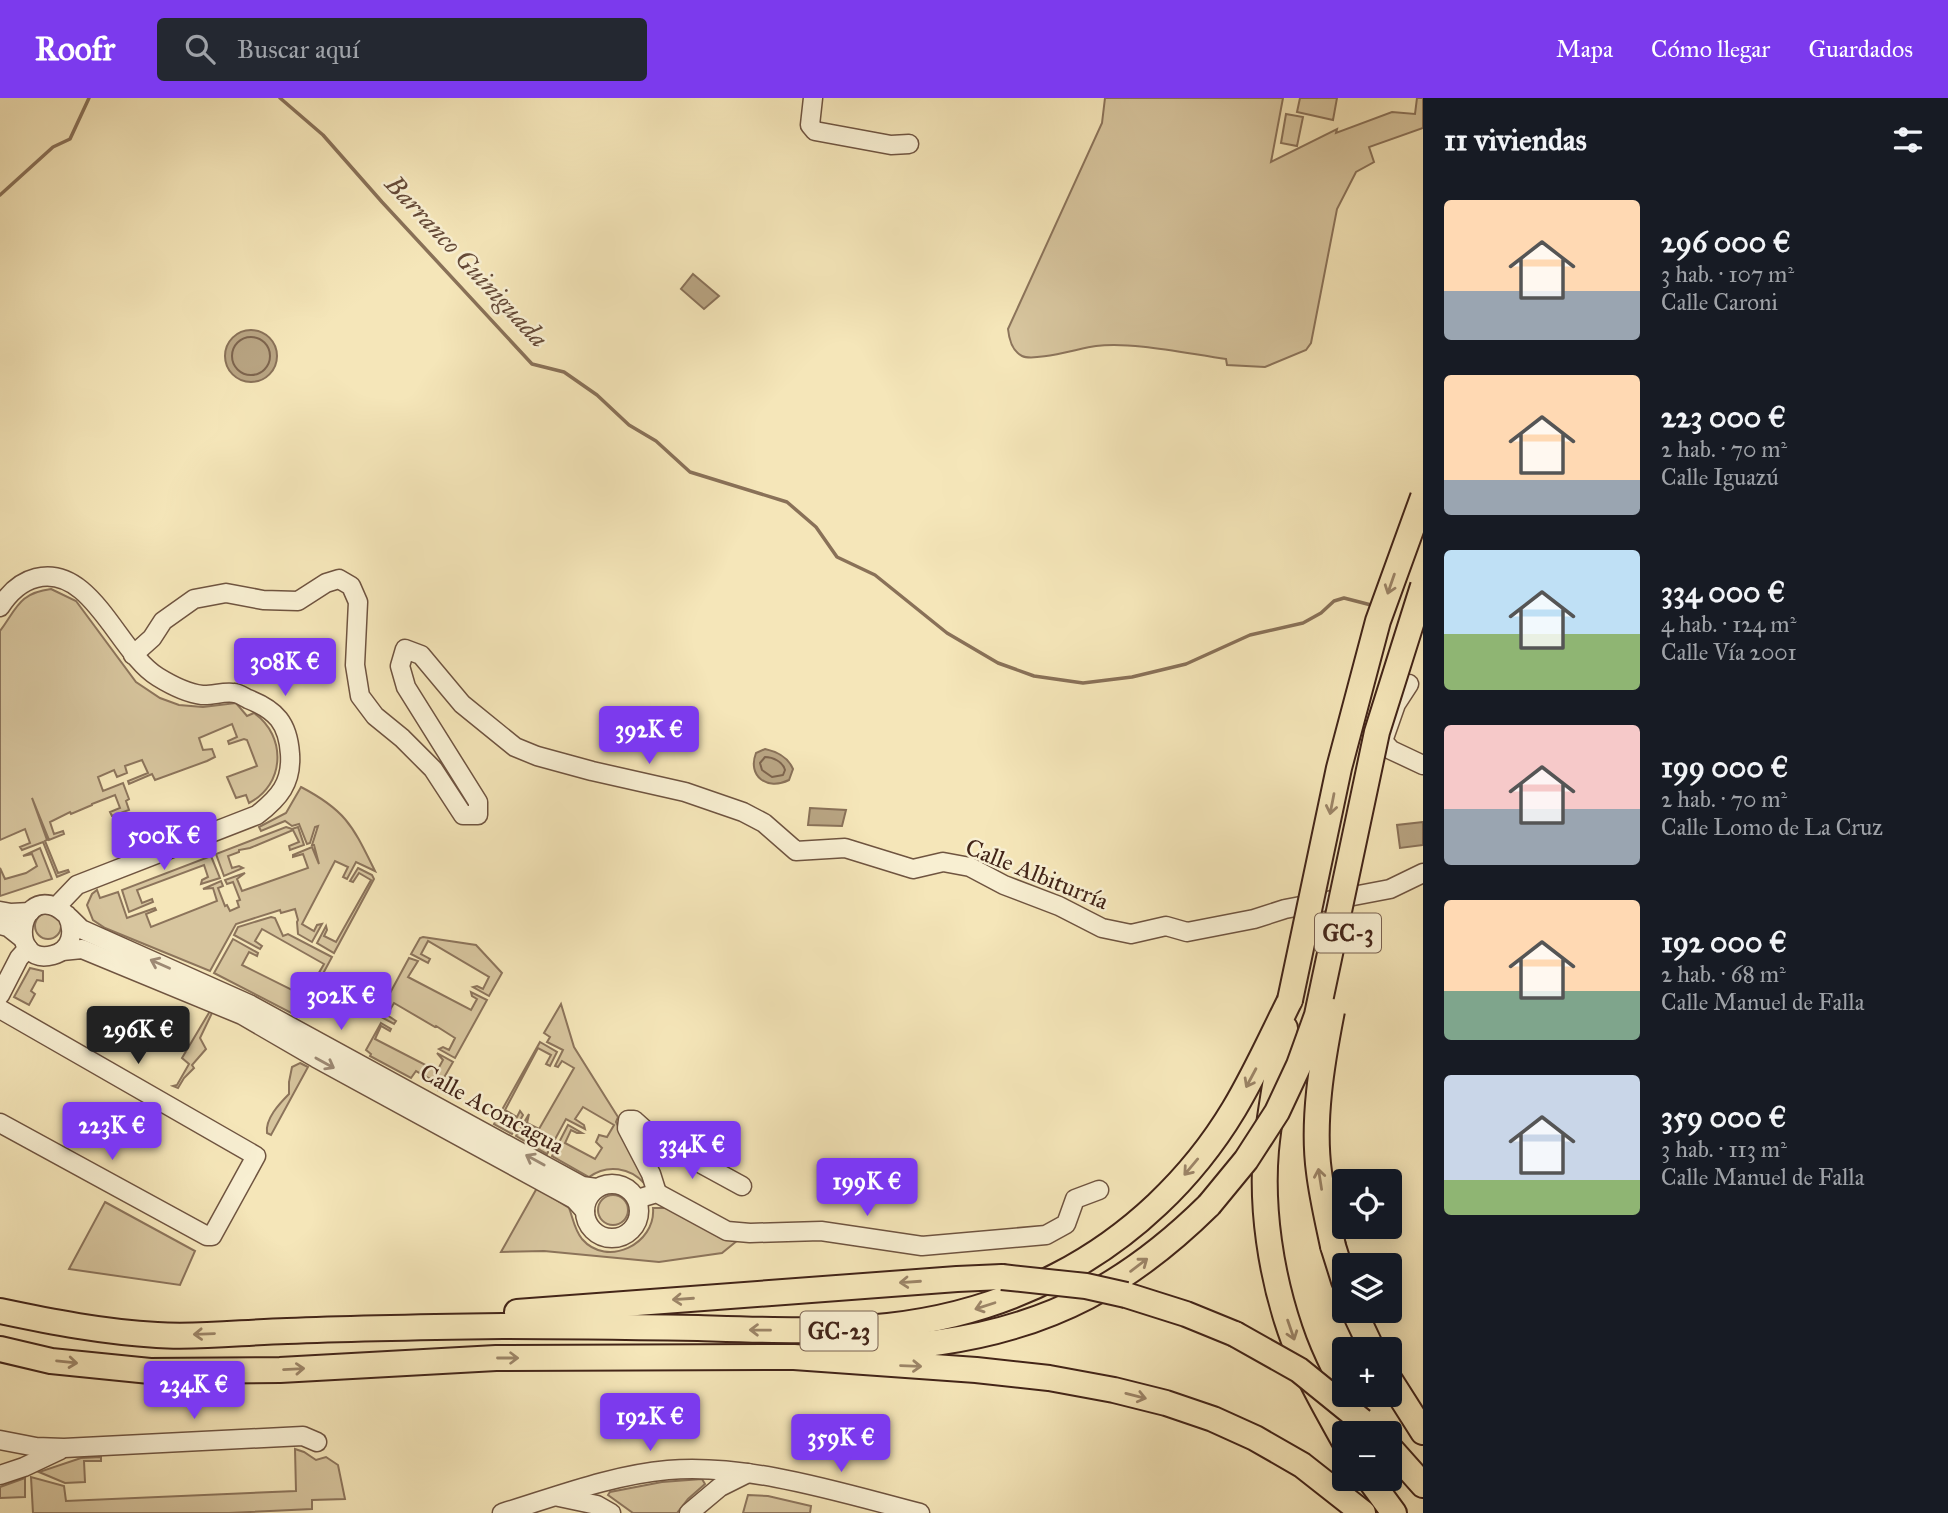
<!DOCTYPE html>
<html lang="es">
<meta charset="utf-8">
<style>
:root{--surface:#171b24;--page:#242831;--text:#f1f3f6;--muted:#9ea1a6;--accent:#7c3aed}
body{margin:0;font-family:"IM FELL Great Primer",serif;background:var(--page);color:var(--text);height:100vh;display:flex;flex-direction:column;font-size:26px;white-space:nowrap}
*{box-sizing:border-box;margin:0}
p{font-size:23px;color:var(--muted)}
.icon{flex:none;width:38px;height:38px;fill:none;stroke:currentColor;stroke-width:2;stroke-linecap:round;stroke-linejoin:round}
.map{position:relative;flex:1;overflow:hidden}
.drawer{display:flex;flex-direction:column;background:var(--surface);width:525px}
.drawer>*{flex:none}
.buttons{position:absolute;left:1332px;top:1071px;display:grid;gap:14px}
.buttons a{display:grid;place-items:center;width:70px;height:70px;border-radius:7px;background:var(--surface);box-shadow:0 4px 18px #0003;font-size:35px}
.price{position:absolute;translate:-50% -60px;padding:0 16px;border-radius:7px;background:var(--accent);color:#fff;font-size:23px;line-height:46px;filter:drop-shadow(0 2px 4px #0008)}
.price::after{content:'';position:absolute;left:50%;top:42px;width:21px;height:16px;margin-left:-10px;background:inherit;clip-path:polygon(0 0,100% 0,50% 100%)}
.price.on{background:#222;color:#fff}
ul{padding:0;list-style:none}
li{display:flex;align-items:center;gap:21px;height:175px;padding:0 21px}
li span{display:grid;place-items:center;flex:none;width:196px;height:140px;border-radius:7px;color:#555}
li>.icon{margin-inline-start:auto}
span .icon{width:84px;height:84px;fill:#fffc;stroke-width:1}
li b{font-size:30px}
h2{display:flex;justify-content:space-between;align-items:center;height:84px;padding:0 21px;font-size:30px}
header{display:flex;align-items:center;gap:42px;box-sizing:border-box;height:98px;padding:0 35px;background:var(--accent);color:#fff}
header strong{font-size:33px}
nav{display:flex;gap:38px;margin-inline-start:auto;font-size:24px}
.search{width:490px;height:63px;background:var(--page);display:flex;align-items:center;gap:18px;box-sizing:border-box;padding:0 24px;border-radius:7px;color:var(--muted);font-size:26px}
main{display:flex;flex:1;min-height:0}
.map>svg:first-child{display:block}
.green{fill:#d7c59e;stroke:#8c745b;stroke-width:2}
.water{fill:#b8a482;stroke:#897158;stroke-width:2}
.lines{fill:none;stroke-linecap:round;stroke-linejoin:round}
.shore{stroke:#7d644d;stroke-width:2}
.stream{stroke:#897158;stroke-width:3.5}
.minor-casing{stroke:#6f5440;stroke-width:21}
.highway-casing{stroke:#422418;stroke-width:28}
.minor{stroke:#f8efd2;stroke-width:18}
.highway{stroke:#f5e6b9;stroke-width:24}
.highway-bridge-casing{stroke:#422418;stroke-width:28;stroke-linecap:butt}
.highway-bridge{stroke:#f5e6b9;stroke-width:24}
.oneway{stroke:#9c8568}
.oneway2{stroke:#9d8a75}
.labels{text-anchor:middle;stroke-width:5;stroke-linejoin:round;paint-order:stroke}
.shield{fill:#f8efd2;stroke:#796150;stroke-width:2}
.shield-label{font-size:23px;font-weight:bold;fill:#422418}
.street-label{font-size:24px;fill:#422418;stroke:#f8efd2}
.water-label{font-size:26px;font-style:italic;fill:#654a38;stroke:#f8efd2}
</style>
<header>
<strong>Roofr</strong>
<div class="search"><svg class="icon" aria-label="search" viewBox="0 0 24 24"><circle cx="10" cy="10" r="6"/><path d="M15 15l6 6"/></svg>Buscar aquí</div>
<nav><a>Mapa</a><a>Cómo llegar</a><a>Guardados</a></nav>
</header>
<main>
<div class="map">
<svg width="1423" height="1415" viewBox="0 0 1423 1415">
<rect width="100%" height="100%" fill="#f5e6b9"/>
<filter id="stains"><feTurbulence type="fractalNoise" baseFrequency=".00286" numOctaves="4"/><feColorMatrix values="0 0 0 0 .2 0 0 0 0 .09 0 0 0 0 .02 0 0 0 .5 -.17"/></filter>
<radialGradient id="worn" r=".72"><stop offset=".6" stop-color="#630" stop-opacity="0"/><stop offset="1" stop-color="#630" stop-opacity=".3"/></radialGradient>
<!-- green -->
<g class="green">
<path d="M1105,0H1283L1271,64L1337,31L1336,35L1392,14L1415,16L1417,0H1423V30L1369,49L1374,64L1356,74L1337,111L1311,245L1306,252L1265,269L1227,267L1226,261C1189,256 1131,243 1096,248C1080,250 1034,264 1022,258C1012,253 1009,241 1008,231L1102,25Z"/>
<path d="M1300,0H1337L1333,22L1297,14Z"/>
<path d="M1286,16L1303,19L1297,48L1281,45Z"/>
<path d="M51,491L76,503L136,584L160,600L179,607L203,609L236,605L247,618L254,615C287,638 285,687 249,705L246,697L236,700L227,679L257,668L247,642L244,641L229,646L228,643L237,639L232,626L199,640L203,652L212,651L215,659L207,663L155,682L152,676L129,686L128,683L148,675L142,662L125,668L127,675L117,679L114,672L98,679L103,693L123,685L129,701L126,703L129,712L112,718L110,714L120,710L115,697L92,706V707L71,716L70,714L50,724L54,736L63,733L64,736L49,742L32,700L47,742L45,743L58,775L68,772L69,774L57,779L43,744L22,752L20,749L30,745L25,731L0,742V533C17,510 19,495 51,491Z"/>
<path d="M301,689C347,713 353,729 375,773L356,764L347,781L343,779L348,769L335,763L302,826L314,833L317,827L322,826L312,844L298,836L297,824L298,822L295,811L281,815L280,812L236,826L210,873L105,830L93,822L87,807L92,796L97,792L100,800L118,794L127,820L155,810L156,812L146,816L151,829L217,803L213,790L203,791L221,783L223,788L218,790L225,808L227,807L230,813L239,809L237,803L240,802L233,784L227,786L225,782L245,775L237,781L242,793L308,770L303,756L293,759V757L312,749L319,766L314,747H312L318,728L315,729L310,745L307,746L299,726L292,728L285,723L261,733L259,729L286,715Z"/>
<path d="M286,729L292,731L298,729L304,747L290,752L289,748L299,744L293,732L250,750L239,752V754L228,758L232,770L239,768L243,770L224,778L216,756Z"/>
<path d="M40,750L52,781L0,798V770L5,781L26,775L37,768L32,756L23,758Z"/>
<path d="M211,758L220,780L201,786L202,782L208,779L204,767L137,792L142,805L152,801L153,804L129,814L122,792Z"/>
<path d="M358,770L372,777L374,781L334,855L317,845L326,828L327,832L324,838L336,844L371,782L359,775L353,784L350,783Z"/>
<circle cx="48" cy="828" r="13"/>
<path d="M271,819L275,820L283,838L288,836L332,859L319,883L307,876L312,875L317,878L324,866L262,831L255,843L262,848L260,851L234,837L238,829Z"/>
<path d="M423,839L476,847L502,875L489,898L473,889L477,888L483,891L489,879L428,843L421,856L430,861L428,865L411,856L420,840Z"/>
<path d="M233,841L258,855L257,858L249,854L242,867L306,899L312,888L306,885L305,880L317,887L299,919L214,875Z"/>
<path d="M409,860L418,863L408,879L471,912L477,901L472,898L471,894L487,902L455,960L439,951L443,949L449,952L455,940L436,928L435,929L394,905L387,917L396,923L394,926L381,919L387,910L383,908Z"/>
<path d="M30,870L43,873V883L37,882L31,893L35,896L29,907L14,899Z"/>
<path d="M561,906L574,949L618,1019L616,1024L646,1084L645,1086C630,1069 607,1066 589,1079L552,1058L568,1027L582,1035H577L571,1032L565,1045L595,1061L602,1050L596,1044L599,1037L607,1039L614,1027L583,1009L575,1021L584,1027L585,1031L566,1021L547,1056L516,1038L529,1016L527,1025L539,1031L574,970L562,963L558,969L555,968L563,952L547,944L550,939L544,935Z"/>
<path d="M210,913L212,915L200,940L206,951L192,967L194,970L184,980L178,990L173,988L177,987L189,966L182,960Z"/>
<path d="M381,925L391,931L390,933L381,928L375,941L437,973L443,962L437,955L453,964L438,990V985L416,973L411,980L370,958L371,956L366,952Z"/>
<path d="M540,944L557,954L550,968L546,966L551,957L538,950L505,1012L517,1019L520,1013L523,1017L512,1036L494,1026Z"/>
<path d="M300,965L308,969L271,1037L267,1035C265,1021 279,1006 289,996V984L292,969Z"/>
<path d="M537,1090L569,1110C573,1120 574,1131 582,1141C607,1170 656,1146 653,1110H667L738,1142L722,1155L659,1164L544,1153L501,1154Z"/>
<circle cx="613" cy="1112" r="15"/>
<path d="M105,1104L195,1153L180,1187L69,1171Z"/>
<path d="M295,1351L304,1354L316,1362L326,1359L338,1367L345,1401L312,1402V1411L229,1415H33L31,1379L64,1388L66,1403L296,1393Z"/>
<path d="M101,1359V1363H84L85,1384L65,1385L39,1374L81,1360Z"/>
<path d="M25,1380V1399L0,1400V1389Z"/>
<path d="M702,1381L705,1386L688,1401L677,1415H633L608,1397L610,1394L662,1384Z"/>
<path d="M748,1397L768,1398L811,1408L810,1415H743Z"/>
</g>
<!-- water -->
<g class="water">
<path d="M693,176L719,198L704,211L681,191Z"/>
<circle cx="251" cy="258" r="26"/>
<path d="M765,651C778,654 788,659 793,671L789,682C767,693 747,678 756,655Z"/>
<path d="M810,710L846,712L842,728L808,727Z"/>
<path d="M1423,724V747L1400,750L1397,727Z"/>
</g>
<g class="lines">
<!-- shore -->
<g class="shore">
<circle cx="251" cy="258" r="19"/>
<path d="M765,659C773,659 783,664 785,672L783,677L772,679L762,672L760,665Z"/>
</g>
<!-- stream -->
<g class="stream">
<path d="M280,0L323,37L382,104L532,266L564,274L597,297L629,327L656,343L690,374L787,404L816,429L837,459L875,477L947,535L998,565L1034,578L1083,585L1132,579L1186,566L1250,537L1303,525L1321,515L1334,503L1344,500L1375,508"/>
<path d="M0,97L53,49L70,41L89,0"/>
</g>
<!-- minor casing -->
<g class="minor-casing">
<g id="minor">
<path d="M813,0L810,27L815,33L891,47L909,46"/>
<path d="M0,509C9,495 20,484 36,480C92,466 118,555 158,579C171,587 186,595 202,597C212,598 224,593 234,595C238,595 244,599 248,601C276,612 288,625 290,656C292,685 279,700 257,717L77,787L56,809"/>
<path d="M133,557L152,540L163,523L194,501L226,495L263,502L298,503L326,485L339,481L351,488L358,504L355,567L360,598L375,618L402,640L433,671L463,717H478V704L406,589L400,568L405,551L421,557L462,606L515,649L537,658L592,673L685,694L743,714L764,725L796,753L845,750L913,771L943,764L970,769L1004,787L1059,808L1102,830L1131,836L1166,828L1187,834L1254,821L1285,811L1390,791L1423,775"/>
<path d="M1409,586L1396,606L1383,643L1391,652L1423,667"/>
<path d="M0,813L11,815L30,814"/>
<path d="M67,817C75,833 72,852 53,857C9,869 16,792 56,809C65,814 74,824 81,831L249,906L582,1088L596,1090"/>
<path d="M0,827L8,829L22,840"/>
<path d="M62,853L82,851L242,917L316,960L574,1101L585,1113"/>
<path d="M0,897L19,860L28,850"/>
<path d="M0,911L256,1058L212,1138H207L0,1025"/>
<circle cx="612" cy="1113" r="27"/>
<path d="M657,1095L651,1076L627,1030L628,1022H634L654,1040L742,1088"/>
<path d="M637,1101L657,1095L727,1133L750,1135L821,1133L922,1148L1046,1137L1066,1126L1075,1101L1099,1092"/>
<path d="M0,1342L36,1349L64,1350L303,1338L317,1344"/>
<path d="M0,1377L24,1369L60,1352"/>
<path d="M559,1399L597,1407L611,1415"/>
<path d="M502,1415C555,1399 611,1377 668,1372C748,1365 842,1395 920,1415"/>
<path d="M689,1415L720,1389L748,1375"/>
</g>
</g>
<!-- highway casing -->
<g class="highway-casing">
<g id="highway">
<path d="M1285,930C1278,970 1270,1011 1266,1052C1261,1111 1271,1176 1290,1232C1303,1271 1324,1307 1344,1343"/>
<path d="M1333,1148L1344,1183"/>
<path d="M1126,1197L1186,1216L1235,1236"/>
<path d="M0,1213C52,1224 104,1234 157,1237C200,1240 244,1234 287,1233C359,1230 431,1229 503,1228C568,1228 633,1229 698,1230C828,1234 938,1240 1058,1177C1130,1140 1192,1081 1234,1011C1255,976 1272,938 1290,902"/>
<path d="M1354,1213L1372,1251"/>
<path d="M517,1214L957,1181L1002,1179"/>
<path d="M0,1251L51,1263L150,1273L280,1272L496,1260L794,1259L976,1272L1049,1280L1114,1292L1166,1305L1213,1321L1255,1340L1302,1367L1363,1415"/>
<path d="M850,1253C880,1250 911,1248 941,1244C1052,1228 1130,1185 1209,1107"/>
<path d="M1390,1282L1423,1334"/>
<path d="M1390,1350L1423,1387"/>
<path d="M1369,1381L1394,1415"/>
</g>
</g>
<!-- minor -->
<use href="#minor" class="minor"/>
<!-- highway -->
<use href="#highway" class="highway"/>
<!-- highway-bridge casing -->
<g class="highway-bridge-casing">
<g id="highway-bridge">
<path d="M1290,902L1339,670L1378,523L1423,399"/>
<path d="M1332,913C1322,964 1312,1023 1319,1074C1322,1099 1328,1124 1333,1148"/>
<path d="M1209,1107L1246,1062L1277,1014L1299,967L1317,917L1377,634L1423,488"/>
<path d="M1002,1179L1086,1188L1126,1197"/>
<path d="M1235,1236L1299,1272L1362,1323"/>
</g>
</g>
<!-- highway-bridge -->
<use href="#highway-bridge" class="highway-bridge"/>
</g>
<!-- one-way arrows -->
<defs><path id="oneway-shaft" d="M-6 0H5M1.5-3L5.5 0L1.5 3" fill="none" stroke-width="1.6" stroke-linecap="round" stroke-linejoin="round" transform="scale(1.75)"/></defs>
<g class="oneway">
<use href="#oneway-shaft" transform="translate(1391 486) rotate(109)"/>
<use href="#oneway-shaft" transform="translate(1332 706) rotate(101)"/>
<use href="#oneway-shaft" transform="translate(1251 980) rotate(118)"/>
<use href="#oneway-shaft" transform="translate(1191 1069) rotate(130)"/>
<use href="#oneway-shaft" transform="translate(1320 1081) rotate(-99)"/>
<use href="#oneway-shaft" transform="translate(1139 1167) rotate(-37)"/>
<use href="#oneway-shaft" transform="translate(910 1184) rotate(176)"/>
<use href="#oneway-shaft" transform="translate(683 1201) rotate(176)"/>
<use href="#oneway-shaft" transform="translate(985 1208) rotate(162)"/>
<use href="#oneway-shaft" transform="translate(760 1232) rotate(-179)"/>
<use href="#oneway-shaft" transform="translate(1291 1232) rotate(71)"/>
<use href="#oneway-shaft" transform="translate(204 1236) rotate(178)"/>
<use href="#oneway-shaft" transform="translate(508 1260)"/>
<use href="#oneway-shaft" transform="translate(67 1264) rotate(6)"/>
<use href="#oneway-shaft" transform="translate(911 1268) rotate(2)"/>
<use href="#oneway-shaft" transform="translate(294 1271) rotate(-3)"/>
<use href="#oneway-shaft" transform="translate(1136 1298) rotate(14)"/>
</g>
<g class="oneway2">
<use href="#oneway-shaft" transform="translate(160 866) rotate(-156)"/>
<use href="#oneway-shaft" transform="translate(325 965) rotate(29)"/>
<use href="#oneway-shaft" transform="translate(535 1062) rotate(-151)"/>
</g>
<g class="labels">
<!-- shield labels -->
<g class="shield">
<rect x="1315" y="815.5" width="66" height="39" rx="5"/>
<rect x="800.5" y="1213.5" width="77" height="39" rx="5"/>
</g>
<g class="shield-label">
<text x="1348" y="843">GC-3</text>
<text x="839" y="1241">GC-23</text>
</g>
<!-- street labels -->
<g class="street-label">
<text transform="translate(1037 776) rotate(22)" y="8">Calle Albiturría</text>
<text transform="translate(492 1011) rotate(29)" y="8">Calle Aconcagua</text>
</g>
<!-- water labels -->
<g class="water-label">
<text transform="translate(467 163) rotate(47)" y="9">Barranco Guiniguada</text>
</g>
</g>
<rect width="100%" height="100%" filter="url(#stains)"/>
<rect width="100%" height="100%" fill="url(#worn)"/>
</svg>
<div class="buttons">
<a><svg class="icon" aria-label="locate" viewBox="0 0 24 24"><circle cx="12" cy="12" r="6"/><path d="M12 2v4M12 18v4M2 12h4M18 12h4"/></svg></a>
<a><svg class="icon" aria-label="layers" viewBox="0 0 24 24"><path d="M12 4l9 5-9 5-9-5zM3 14l9 5 9-5"/></svg></a>
<a>+</a>
<a>−</a>
</div>
<b class="price" style="left:285px;top:600px">308K €</b>
<b class="price" style="left:649px;top:668px">392K €</b>
<b class="price" style="left:164px;top:774px">500K €</b>
<b class="price" style="left:341px;top:934px">302K €</b>
<b class="price on" style="left:138px;top:968px">296K €</b>
<b class="price" style="left:112px;top:1064px">223K €</b>
<b class="price" style="left:692px;top:1083px">334K €</b>
<b class="price" style="left:867px;top:1120px">199K €</b>
<b class="price" style="left:194px;top:1323px">234K €</b>
<b class="price" style="left:650px;top:1355px">192K €</b>
<b class="price" style="left:841px;top:1376px">359K €</b>
</div>
<section class="drawer">
<h2>11 viviendas<svg class="icon" aria-label="filters" viewBox="0 0 24 24"><path d="M4 7h16M4 17h16"/><circle cx="9" cy="7" r="2"/><circle cx="15" cy="17" r="2"/></svg></h2>
<ul>
<li><span style="background:linear-gradient(#ffd9b3 65%,#9aa5b1 0)"><svg class="icon" aria-label="home" viewBox="0 0 24 24"><path d="M3 11l9-7 9 7M6 9v11h12V9"/></svg></span><div><b>296 000 €</b><p>3 hab. · 107 m²</p><p>Calle Caroni</p></div></li>
<li><span style="background:linear-gradient(#ffd9b3 75%,#9aa5b1 0)"><svg class="icon" aria-label="home" viewBox="0 0 24 24"><path d="M3 11l9-7 9 7M6 9v11h12V9"/></svg></span><div><b>223 000 €</b><p>2 hab. · 70 m²</p><p>Calle Iguazú</p></div></li>
<li><span style="background:linear-gradient(#bfe0f5 60%,#8fb573 0)"><svg class="icon" aria-label="home" viewBox="0 0 24 24"><path d="M3 11l9-7 9 7M6 9v11h12V9"/></svg></span><div><b>334 000 €</b><p>4 hab. · 124 m²</p><p>Calle Vía 2001</p></div></li>
<li><span style="background:linear-gradient(#f6c9c9 60%,#9aa5b1 0)"><svg class="icon" aria-label="home" viewBox="0 0 24 24"><path d="M3 11l9-7 9 7M6 9v11h12V9"/></svg></span><div><b>199 000 €</b><p>2 hab. · 70 m²</p><p>Calle Lomo de La Cruz</p></div></li>
<li><span style="background:linear-gradient(#ffd9b3 65%,#7fa58c 0)"><svg class="icon" aria-label="home" viewBox="0 0 24 24"><path d="M3 11l9-7 9 7M6 9v11h12V9"/></svg></span><div><b>192 000 €</b><p>2 hab. · 68 m²</p><p>Calle Manuel de Falla</p></div></li>
<li><span style="background:linear-gradient(#c9d6e8 75%,#8fb573 0)"><svg class="icon" aria-label="home" viewBox="0 0 24 24"><path d="M3 11l9-7 9 7M6 9v11h12V9"/></svg></span><div><b>359 000 €</b><p>3 hab. · 113 m²</p><p>Calle Manuel de Falla</p></div></li>
</ul>
</section>
</main>
